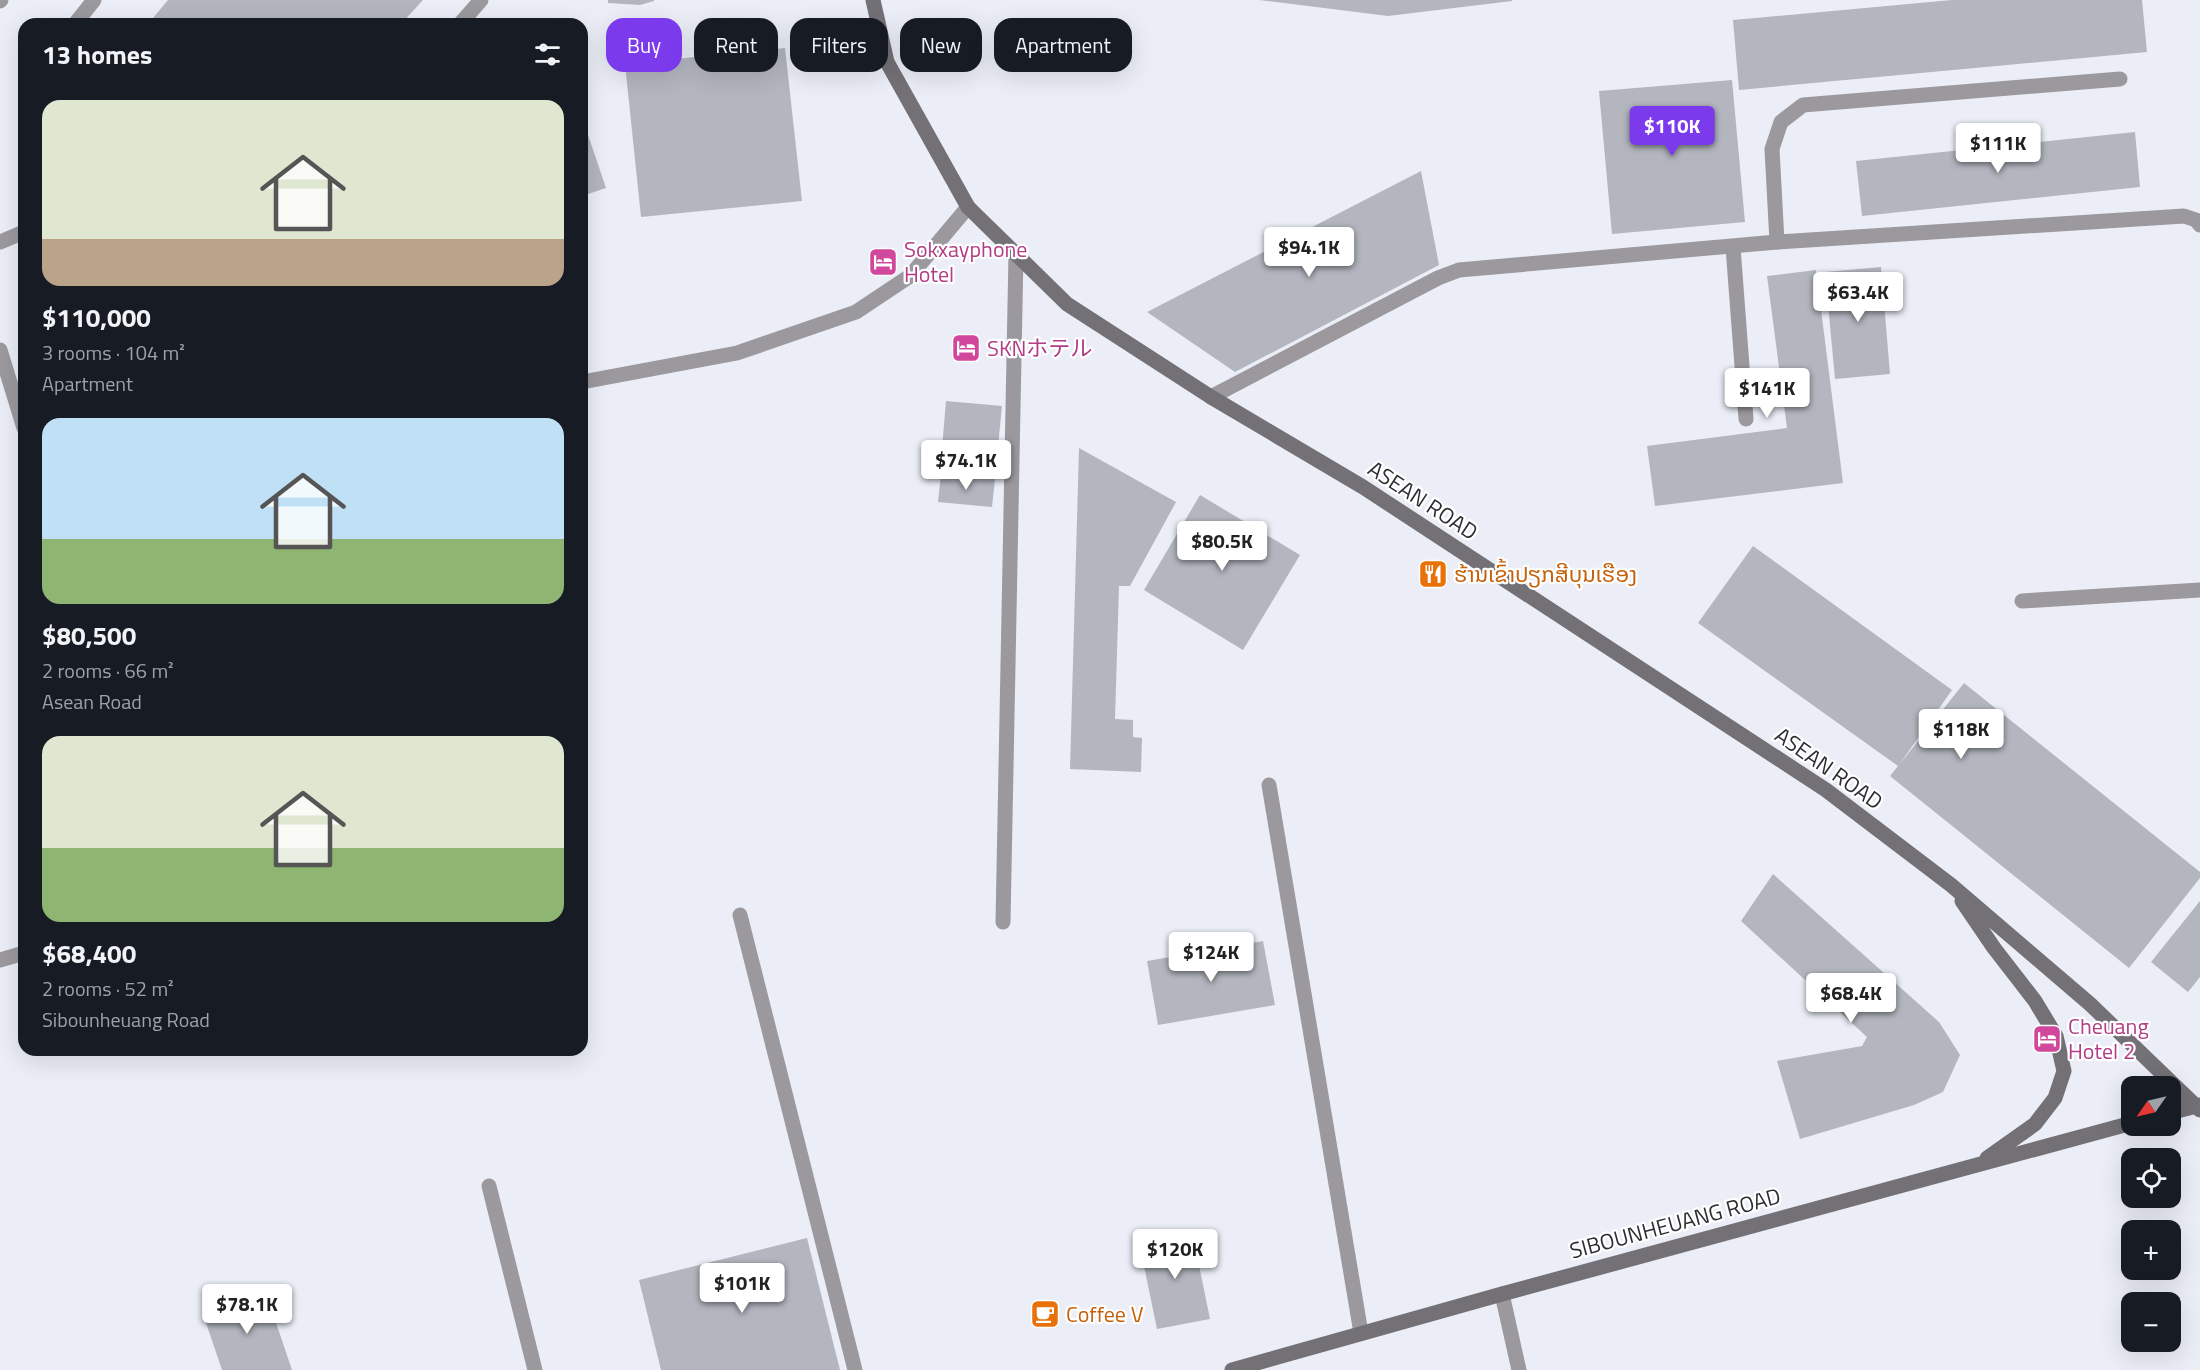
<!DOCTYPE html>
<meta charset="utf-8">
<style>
:root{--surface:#171b24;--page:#242831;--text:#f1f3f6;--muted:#9ea1a6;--accent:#7c3aed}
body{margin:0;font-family:"Titillium Web","Noto Sans JP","Noto Sans Lao",sans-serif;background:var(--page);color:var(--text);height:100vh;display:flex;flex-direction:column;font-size:22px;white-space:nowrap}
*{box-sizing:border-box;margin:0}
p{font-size:20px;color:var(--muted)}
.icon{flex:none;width:33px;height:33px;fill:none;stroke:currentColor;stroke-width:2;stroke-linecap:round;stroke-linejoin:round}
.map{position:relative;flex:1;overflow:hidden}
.panel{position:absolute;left:18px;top:18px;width:570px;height:1038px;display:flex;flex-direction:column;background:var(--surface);border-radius:18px;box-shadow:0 6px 24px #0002}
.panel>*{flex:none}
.banner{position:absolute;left:606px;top:18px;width:570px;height:54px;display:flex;gap:12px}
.needle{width:39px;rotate:236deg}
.tools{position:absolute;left:2121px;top:1076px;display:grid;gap:12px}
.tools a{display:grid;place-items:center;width:60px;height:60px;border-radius:12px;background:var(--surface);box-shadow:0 6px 24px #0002;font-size:30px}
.price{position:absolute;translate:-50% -51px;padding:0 14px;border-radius:6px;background:#fff;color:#222;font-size:20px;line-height:39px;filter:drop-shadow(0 2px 3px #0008)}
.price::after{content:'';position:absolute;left:50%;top:36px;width:18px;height:14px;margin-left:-9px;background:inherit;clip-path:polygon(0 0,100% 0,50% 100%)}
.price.on{background:var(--accent);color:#fff}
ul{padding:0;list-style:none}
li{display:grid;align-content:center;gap:12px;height:318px;padding:0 24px}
li span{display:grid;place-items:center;height:186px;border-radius:18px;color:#555}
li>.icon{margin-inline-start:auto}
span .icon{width:108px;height:108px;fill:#fffc;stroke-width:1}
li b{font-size:26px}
h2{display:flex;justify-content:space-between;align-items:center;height:72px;padding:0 24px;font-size:26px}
.chip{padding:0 21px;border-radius:18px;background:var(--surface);box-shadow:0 6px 24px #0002;font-size:21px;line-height:54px}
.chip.on{background:var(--accent);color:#fff}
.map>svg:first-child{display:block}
.building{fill:#b3b6bf}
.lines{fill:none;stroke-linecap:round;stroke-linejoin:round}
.lane{stroke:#9b999d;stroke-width:15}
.street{stroke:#9b999d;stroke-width:15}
.secondary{stroke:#747176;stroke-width:15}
.labels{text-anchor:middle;stroke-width:4.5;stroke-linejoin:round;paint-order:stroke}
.hotel-label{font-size:22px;fill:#b23c85;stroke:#fff;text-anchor:start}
.street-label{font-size:22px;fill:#2b2d30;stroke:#fff}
.food-label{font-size:22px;fill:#c56008;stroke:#fff;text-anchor:start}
</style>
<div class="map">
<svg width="2200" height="1370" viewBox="0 0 2200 1370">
<rect width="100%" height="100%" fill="#ebeef7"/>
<!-- building -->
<g class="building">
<path d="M168,0H423L401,24H148Z"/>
<path d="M608,0H654V1L640,5L608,3Z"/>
<path d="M1259,0H1512V1L1388,16Z"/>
<path d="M1952,0H2142L2147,52L1739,90L1733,20Z"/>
<path d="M785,48L802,201L641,217L625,64Z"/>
<path d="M1732,80L1745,222L1612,234L1599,91Z"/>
<path d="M582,117L606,188L582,196Z"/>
<path d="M2135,132L2140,187L1862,216L1856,161Z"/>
<path d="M1421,171L1439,265L1235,372L1147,312Z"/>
<path d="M1881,267L1890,374L1835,379L1825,272Z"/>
<path d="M1816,270L1843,483L1655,506L1647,446L1787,428L1767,276Z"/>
<path d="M946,401L1002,406L995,477L940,472Z"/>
<path d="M1079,448L1176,502L1130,586H1119L1115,719L1133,720V737L1142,738L1141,772L1070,769Z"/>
<path d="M941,474L995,479L992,507L938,502Z"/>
<path d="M1200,495L1300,555L1243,650L1144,590Z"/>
<path d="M1753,546L1952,690L1899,765L1964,683L2200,872V878L2129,968L1890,776L1898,766L1698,623Z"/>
<path d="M1773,874L1939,1022L1960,1055L1943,1092L1914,1105L1800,1139L1777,1061L1862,1046L1867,1037L1741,921Z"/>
<path d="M2200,901V977L2188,992L2151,962Z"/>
<path d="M1263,941L1275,1005L1158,1025L1147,961Z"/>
<path d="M1192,1231L1210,1319L1157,1329L1139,1242Z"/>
<path d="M807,1238L840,1370H661L639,1280Z"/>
<path d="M265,1290L292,1370H222L202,1311Z"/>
</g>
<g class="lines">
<!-- lane -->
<g class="lane">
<path d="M460,24L481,0"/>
<path d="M0,242L24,232"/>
<path d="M1777,242L1772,149L1781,122L1803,105L2120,79"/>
<path d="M1733,247L1746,419"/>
<path d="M0,350L24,428"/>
<path d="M2022,601L2200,590"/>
<path d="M1269,785L1361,1333"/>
<path d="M740,915L855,1370"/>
<path d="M1003,922L1016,254"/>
<path d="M489,1186L535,1370"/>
<path d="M1502,1294L1519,1370"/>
</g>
<!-- street -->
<g class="street">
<path d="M0,1L1,0"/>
<path d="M75,24L94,0"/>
<path d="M582,382L737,353L856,312L910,276L968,207"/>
<path d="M1211,397L1438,278L1459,270L1777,242L2184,216L2196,220L2200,225"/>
<path d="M0,960L24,953"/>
</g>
<!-- secondary -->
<g class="secondary">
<path d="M873,0L887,62L968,207L1067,304L1211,397L1363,487L1826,790L1951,885L2090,1004L2200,1110"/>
<path d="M1962,901L1994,948L2035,1001L2056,1036L2064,1071L2055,1098L2035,1124L1987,1158"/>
<path d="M2170,1113L2200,1105"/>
<path d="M1232,1370L1502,1294L2132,1123"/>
</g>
</g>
<!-- icons -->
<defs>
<g id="hotel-square" transform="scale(1.5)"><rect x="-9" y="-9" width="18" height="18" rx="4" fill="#d1479c" stroke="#fff"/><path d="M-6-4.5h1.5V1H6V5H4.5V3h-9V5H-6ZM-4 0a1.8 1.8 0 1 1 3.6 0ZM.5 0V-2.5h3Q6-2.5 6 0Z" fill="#fff"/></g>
<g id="restaurant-square" transform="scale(1.5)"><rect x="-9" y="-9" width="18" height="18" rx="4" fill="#e8710a" stroke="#fff"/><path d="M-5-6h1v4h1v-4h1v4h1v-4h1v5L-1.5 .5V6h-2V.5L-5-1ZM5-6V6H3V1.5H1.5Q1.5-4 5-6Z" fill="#fff"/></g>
<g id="cafe-square" transform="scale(1.5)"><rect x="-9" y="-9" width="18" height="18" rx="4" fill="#e8710a" stroke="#fff"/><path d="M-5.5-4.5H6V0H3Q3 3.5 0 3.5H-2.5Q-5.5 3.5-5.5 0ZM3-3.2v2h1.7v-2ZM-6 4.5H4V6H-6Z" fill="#fff"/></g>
</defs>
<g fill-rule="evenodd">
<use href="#hotel-square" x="883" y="262"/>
<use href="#hotel-square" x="966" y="348"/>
<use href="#restaurant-square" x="1433" y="574"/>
<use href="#hotel-square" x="2047" y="1039"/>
<use href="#cafe-square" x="1045" y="1314"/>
</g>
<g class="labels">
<!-- hotel labels -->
<g class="hotel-label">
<text x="904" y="257">Sokxayphone<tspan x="904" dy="25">Hotel</tspan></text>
<text x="987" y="356">SKNホテル</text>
<text x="2068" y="1034">Cheuang<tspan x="2068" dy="25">Hotel 2</tspan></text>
</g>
<!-- street labels -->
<g class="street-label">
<text transform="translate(1423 500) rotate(33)" y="8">ASEAN ROAD</text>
<text transform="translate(1829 768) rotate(35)" y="8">ASEAN ROAD</text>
<text transform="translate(1675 1223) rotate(-15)" y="8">SIBOUNHEUANG ROAD</text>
</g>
<!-- food labels -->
<g class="food-label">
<text x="1454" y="582">ຮ້ານເຂົ້າປຽກສີບຸນເຮືອງ</text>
<text x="1066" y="1322">Coffee V</text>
</g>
</g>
</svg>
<div class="tools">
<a><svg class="needle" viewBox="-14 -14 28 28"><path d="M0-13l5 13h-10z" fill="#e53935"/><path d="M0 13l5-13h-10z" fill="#9ea1a6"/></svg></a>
<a><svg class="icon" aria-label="locate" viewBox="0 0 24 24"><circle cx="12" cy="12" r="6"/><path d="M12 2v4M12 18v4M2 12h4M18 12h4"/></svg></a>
<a>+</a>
<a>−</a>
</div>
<b class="price on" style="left:1672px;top:157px">$110K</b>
<b class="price" style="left:1998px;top:174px">$111K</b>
<b class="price" style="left:1309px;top:278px">$94.1K</b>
<b class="price" style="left:1858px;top:323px">$63.4K</b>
<b class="price" style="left:1767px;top:419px">$141K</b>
<b class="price" style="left:966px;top:491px">$74.1K</b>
<b class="price" style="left:1222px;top:572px">$80.5K</b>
<b class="price" style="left:1961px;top:760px">$118K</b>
<b class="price" style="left:1211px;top:983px">$124K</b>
<b class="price" style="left:1851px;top:1024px">$68.4K</b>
<b class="price" style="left:1175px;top:1280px">$120K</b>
<b class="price" style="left:742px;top:1314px">$101K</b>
<b class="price" style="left:247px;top:1335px">$78.1K</b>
<div class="banner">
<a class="chip on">Buy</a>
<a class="chip">Rent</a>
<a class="chip">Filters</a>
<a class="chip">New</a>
<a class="chip">Apartment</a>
</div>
<section class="panel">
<h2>13 homes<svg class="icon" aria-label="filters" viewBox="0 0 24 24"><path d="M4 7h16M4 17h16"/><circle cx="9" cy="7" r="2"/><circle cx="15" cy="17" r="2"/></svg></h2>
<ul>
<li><span style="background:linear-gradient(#dfe7d0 75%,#b9a48a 0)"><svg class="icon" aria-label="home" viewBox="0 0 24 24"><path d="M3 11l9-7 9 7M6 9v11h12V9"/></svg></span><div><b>$110,000</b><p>3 rooms · 104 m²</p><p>Apartment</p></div></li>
<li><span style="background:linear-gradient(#bfe0f5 65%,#8fb573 0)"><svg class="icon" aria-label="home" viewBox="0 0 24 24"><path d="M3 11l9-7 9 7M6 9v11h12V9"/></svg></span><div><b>$80,500</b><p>2 rooms · 66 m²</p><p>Asean Road</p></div></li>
<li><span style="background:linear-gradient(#dfe7d0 60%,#8fb573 0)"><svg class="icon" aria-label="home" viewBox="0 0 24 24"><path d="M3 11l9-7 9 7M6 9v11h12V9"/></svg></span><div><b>$68,400</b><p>2 rooms · 52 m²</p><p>Sibounheuang Road</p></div></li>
</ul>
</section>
</div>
